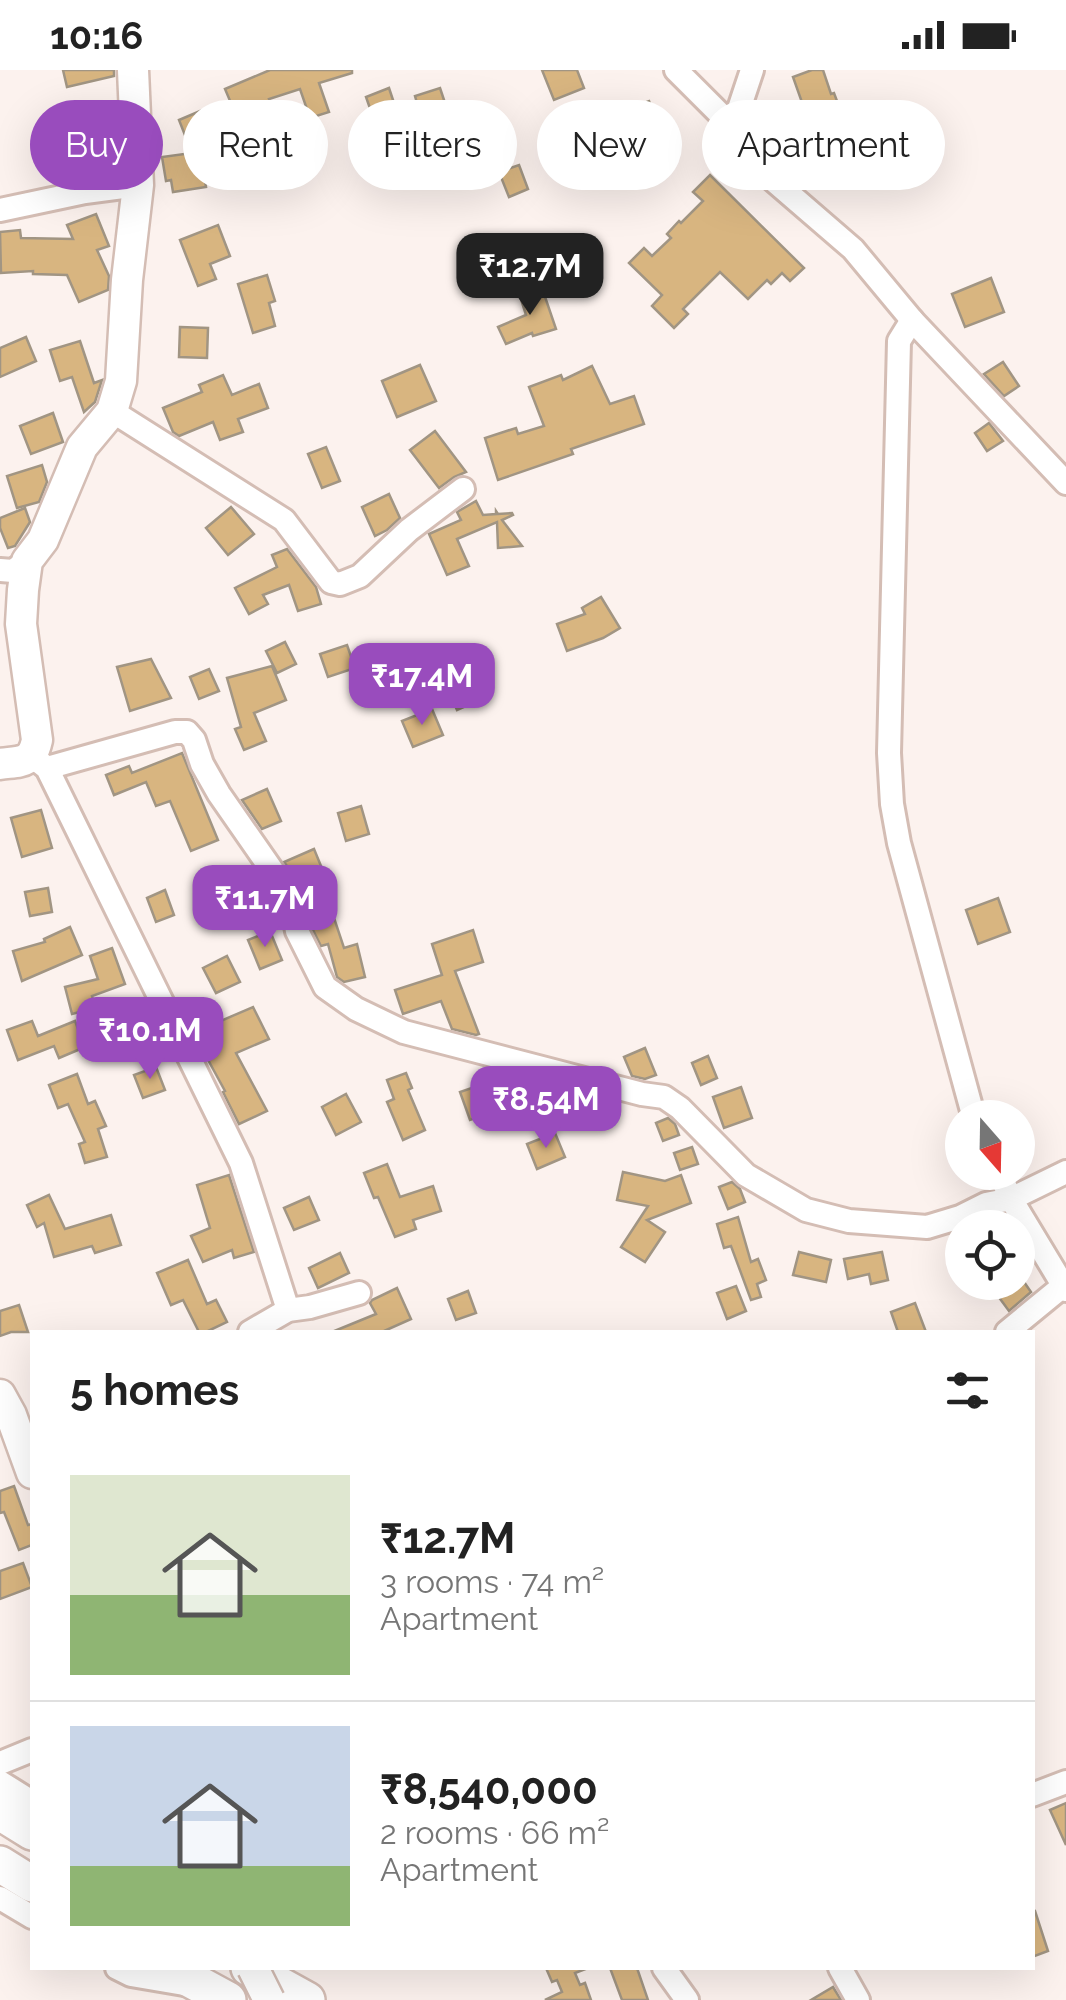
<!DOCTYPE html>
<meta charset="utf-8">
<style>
:root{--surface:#fff;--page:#f2f2f2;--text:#222;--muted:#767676;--line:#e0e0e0;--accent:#994cbd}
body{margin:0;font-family:Raleway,sans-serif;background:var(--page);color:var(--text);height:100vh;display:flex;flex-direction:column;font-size:38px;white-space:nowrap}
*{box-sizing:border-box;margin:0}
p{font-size:32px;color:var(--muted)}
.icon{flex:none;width:55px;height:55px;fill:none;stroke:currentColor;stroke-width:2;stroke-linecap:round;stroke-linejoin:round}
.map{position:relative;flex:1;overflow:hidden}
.sheet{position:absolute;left:30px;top:1260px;width:1005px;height:640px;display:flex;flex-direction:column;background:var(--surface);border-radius:0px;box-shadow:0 10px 40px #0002}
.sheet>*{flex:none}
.guide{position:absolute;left:30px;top:30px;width:1008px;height:90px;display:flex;gap:20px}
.needle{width:65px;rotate:160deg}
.controls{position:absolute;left:945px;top:1030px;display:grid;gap:20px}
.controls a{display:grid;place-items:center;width:90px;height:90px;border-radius:50%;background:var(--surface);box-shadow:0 10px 40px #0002;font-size:50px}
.price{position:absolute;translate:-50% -85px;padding:0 22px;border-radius:20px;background:var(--accent);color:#fff;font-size:32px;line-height:65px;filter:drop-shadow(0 2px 5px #0008)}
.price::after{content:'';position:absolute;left:50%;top:60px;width:30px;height:22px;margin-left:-15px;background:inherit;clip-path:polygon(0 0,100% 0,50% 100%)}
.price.selected{background:#222;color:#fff}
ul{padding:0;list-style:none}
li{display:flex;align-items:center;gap:30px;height:250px;padding:0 40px}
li+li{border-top:2px solid var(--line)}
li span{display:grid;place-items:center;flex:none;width:280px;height:200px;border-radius:0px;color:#555}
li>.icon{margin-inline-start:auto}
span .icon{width:120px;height:120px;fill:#fffc;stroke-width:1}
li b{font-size:42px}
h2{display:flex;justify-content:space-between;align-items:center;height:120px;padding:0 40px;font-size:42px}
.pill{padding:0 35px;border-radius:45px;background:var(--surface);box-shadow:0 10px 40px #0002;font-size:35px;line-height:90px}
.pill.selected{background:var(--accent);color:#fff}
.status{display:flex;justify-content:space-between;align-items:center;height:70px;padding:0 50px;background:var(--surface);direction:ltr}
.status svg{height:28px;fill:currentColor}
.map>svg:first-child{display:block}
.building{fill:#d8b580;stroke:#a19583;stroke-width:2.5}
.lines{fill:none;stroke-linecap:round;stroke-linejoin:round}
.minor-casing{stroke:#d4bdb4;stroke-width:28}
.major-casing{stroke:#d4bdb4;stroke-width:35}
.highway-casing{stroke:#d4bdb4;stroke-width:40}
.minor{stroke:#fff;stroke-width:22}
.major{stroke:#fff;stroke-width:30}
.highway{stroke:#fff;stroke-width:35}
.major-bridge-casing{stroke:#d4bdb4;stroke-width:35;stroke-linecap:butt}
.major-bridge{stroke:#fff;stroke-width:30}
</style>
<div class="status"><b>10:16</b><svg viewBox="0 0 49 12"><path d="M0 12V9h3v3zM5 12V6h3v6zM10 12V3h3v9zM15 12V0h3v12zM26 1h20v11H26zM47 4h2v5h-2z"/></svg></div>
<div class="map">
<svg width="1066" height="1930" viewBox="0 0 1066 1930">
<rect width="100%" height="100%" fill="#fcf2ee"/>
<!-- building -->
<g class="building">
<path d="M63,0H114V6L67,17Z"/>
<path d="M270,0H352V3L319,13L329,42L310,48L300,19L269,29L275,44L242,59L225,19Z"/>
<path d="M542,0H577L584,18L554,30Z"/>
<path d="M812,0H823L831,24L834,23L840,39L804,52L808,62L786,71L777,48L804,38L793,7Z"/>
<path d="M389,18L397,42L374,50L366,27Z"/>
<path d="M440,18L447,39L421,47L415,26Z"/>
<path d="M649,31L657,52L628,63L620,42Z"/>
<path d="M205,39L216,64L220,63L228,81L202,91L206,117L173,122L171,110L166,111L162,87L192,83L179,50Z"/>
<path d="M110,61L118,79L119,101L86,107L74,75Z"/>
<path d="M882,68L893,96L869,106L858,78Z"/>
<path d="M519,95L528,119L509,127L499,102Z"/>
<path d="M710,105L804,198L790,211L782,203L771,214L767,210L748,229L720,202L683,239L688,244L674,258L652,236L662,225L629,193L644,178L652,186L671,168L667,164L679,151L681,153L703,131L693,122Z"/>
<path d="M96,144L109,176L97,180L109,206L108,220L79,232L67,205L33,204V201L1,203L0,162L20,160L21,168L73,169L67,155Z"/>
<path d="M218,155L230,186L210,194L216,209L198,216L180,170Z"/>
<path d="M267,205L275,231L269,233L275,256L253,263L238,214Z"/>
<path d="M991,208L1004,242L965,257L952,224Z"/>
<path d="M542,218L556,259L533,266L532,263L506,274L498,257L526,245L520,226Z"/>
<path d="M180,257L208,258L207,288L179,287Z"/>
<path d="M26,267L36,291L0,307V278Z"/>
<path d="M80,271L94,313L102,310L95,332L84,342L72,307L60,311L50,280Z"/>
<path d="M1003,292L1019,316L1004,326L984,304Z"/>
<path d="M420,295L436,331L397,347L382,311Z"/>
<path d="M592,296L610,334L634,326L644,354L571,379L573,384L498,410L485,368L516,358L518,364L544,356L529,317L561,305L563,310Z"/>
<path d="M223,305L232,325L259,314L268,338L238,349L243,362L220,370L213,352L179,366L173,362L163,338L202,322L199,315Z"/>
<path d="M53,343L63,372L31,384L20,356Z"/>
<path d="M989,353L1003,371L987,381L975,363Z"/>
<path d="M435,361L466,402L454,407L439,418L410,380Z"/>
<path d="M326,377L340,411L322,418L308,384Z"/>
<path d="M42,395L47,412L39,432L17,438L7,406Z"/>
<path d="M389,424L400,448L387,460L375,466L362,437Z"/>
<path d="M476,431L483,445L496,444V441L498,444L512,443L513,445L502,450L522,476L498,478L497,452L457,469L469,496L447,505L429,464L461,450L457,442Z"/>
<path d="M231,437L254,464L228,485L206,458Z"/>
<path d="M25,438L30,452L15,476L8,478L0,458V448Z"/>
<path d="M287,479L316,517L321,534L298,541L289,515L263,525L268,534L249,544L235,518L277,497L272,485Z"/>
<path d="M601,527L620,558L603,568L567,581L557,554L585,544L582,538Z"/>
<path d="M285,572L296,594L277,603L266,581Z"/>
<path d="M347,575L355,598L328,607L320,584Z"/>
<path d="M151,589L171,628L130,641L117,597Z"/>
<path d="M272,596L286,630L254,643L266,671L244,680L235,659L241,657L227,608Z"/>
<path d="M209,599L219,621L199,629L190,607Z"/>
<path d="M470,601L481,629L457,640L445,612Z"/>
<path d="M432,639L443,665L413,677L402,651Z"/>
<path d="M182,683L218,770L191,781L170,731L156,736L146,712L114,725L106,705L129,696L132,703Z"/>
<path d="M267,719L281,751L262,759L242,730Z"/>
<path d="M361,736L369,764L346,771L338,743Z"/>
<path d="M41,740L52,778L22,787L11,748Z"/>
<path d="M314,779L328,813L323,815L344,878L357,874L365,907L344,912L337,907L328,874L321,876L311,856L303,818L284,792Z"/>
<path d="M242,798L253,825L227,836L216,808Z"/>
<path d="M48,818L52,842L30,846L25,822Z"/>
<path d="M165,820L174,845L156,852L147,828Z"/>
<path d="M998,828L1010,862L978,874L966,840Z"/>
<path d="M70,857L82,885L22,911L13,881L45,872L44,869Z"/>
<path d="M473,860L483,892L455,901L479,964L476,965L452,959L441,931L403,944L395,920L442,905L432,874Z"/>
<path d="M270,861L282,890L260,899L248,870Z"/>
<path d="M112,878L125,914L92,926L95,938L72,944L65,917L98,909L90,886Z"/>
<path d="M227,886L240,912L216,923L203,898Z"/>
<path d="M253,937L269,969L236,983L267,1041L239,1054L223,1022L225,1021L195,966L216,953Z"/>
<path d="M32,951L38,966L75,951L85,977L59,988L54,976L18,990L7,960Z"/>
<path d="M645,978L656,1005L645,1009L632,1006L624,987Z"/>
<path d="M708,986L717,1008L701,1015L692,993Z"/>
<path d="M156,997L165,1020L143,1028L134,1005Z"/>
<path d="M406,1003L412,1018L408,1020L425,1060L403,1070L387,1032L394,1029L387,1010Z"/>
<path d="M77,1004L88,1034L95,1031L106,1056L98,1059L107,1087L85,1093L79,1074L85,1072L68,1034L58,1038L49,1015Z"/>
<path d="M483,1014L493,1042L470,1050L460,1022Z"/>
<path d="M741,1017L752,1048L724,1058L713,1027Z"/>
<path d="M346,1024L361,1052L336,1065L322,1037Z"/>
<path d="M567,1029L576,1046L556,1056L547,1039Z"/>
<path d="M668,1048L675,1054L679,1065L663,1071L656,1053Z"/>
<path d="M555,1063L565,1087L537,1099L527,1074Z"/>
<path d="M692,1077L698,1094L680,1100L674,1083Z"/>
<path d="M387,1094L400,1127L433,1116L441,1141L413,1150L416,1159L395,1167L378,1127L374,1128L364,1103Z"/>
<path d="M623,1102L665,1111L681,1105L691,1133L647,1150L665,1162L645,1192L621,1177L648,1136L617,1130Z"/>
<path d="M229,1105L254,1182L234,1188L232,1180L203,1192L191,1166L210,1158L197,1115Z"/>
<path d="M732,1112L740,1119L745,1132L728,1139L719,1117Z"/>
<path d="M49,1125L65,1159L111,1145L121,1175L95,1183L92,1176L54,1187L44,1153L37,1157L27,1135Z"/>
<path d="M309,1127L319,1150L294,1160L284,1138Z"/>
<path d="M738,1147L751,1192L758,1189L766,1210L757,1214L761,1227L751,1230L731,1176L724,1178L717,1154Z"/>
<path d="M799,1182L831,1190L826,1212L793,1205Z"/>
<path d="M882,1182L888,1210L871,1214L869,1204L848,1209L844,1189Z"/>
<path d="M340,1183L349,1203L318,1218L309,1198Z"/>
<path d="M188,1190L207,1234L216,1230L227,1252L206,1262H199L183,1230L171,1235L157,1203Z"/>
<path d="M1022,1209L1031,1222L1009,1241L998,1226Z"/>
<path d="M736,1216L746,1241L727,1249L717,1223Z"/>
<path d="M397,1218L411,1249L382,1262H332L376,1244L370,1233L372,1230Z"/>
<path d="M468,1221L476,1243L456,1250L448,1229Z"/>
<path d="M915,1233L926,1262H898L891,1242Z"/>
<path d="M19,1235L28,1262H11L0,1266V1241Z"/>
<path d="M14,1416L28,1455L32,1454V1475L19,1480L4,1442L0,1443V1421Z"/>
<path d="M23,1493L32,1517L0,1529V1501Z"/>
<path d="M1066,1733V1775L1050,1740Z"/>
<path d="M1035,1841L1048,1881L1032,1887V1842Z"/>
<path d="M546,1898H588L575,1903L580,1915L585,1913L591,1930H545L562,1922L557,1910L552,1912Z"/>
<path d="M610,1898H637L648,1930H622Z"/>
<path d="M833,1917L841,1930H811Z"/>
</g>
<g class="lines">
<!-- minor casing -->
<g class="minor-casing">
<g id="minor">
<path d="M676,0L733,57"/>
<path d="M752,0L733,57L732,66L743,84L853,179L912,250L1066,413"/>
<path d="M0,140L85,122L138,115"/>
<path d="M912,250L899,271L889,683L892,734L899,773L974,1048"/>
<path d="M112,341L284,450L331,512L340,514L360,506L409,460L463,419"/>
<path d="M0,500L13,501L27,491"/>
<path d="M38,691L47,698L241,1093L288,1240"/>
<path d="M47,698L175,662H187L194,670L202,694L219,724L290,826L297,861L325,917L356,939L404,962L642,1024L664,1027L680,1038L746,1105L806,1140L849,1151L927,1157L960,1147L986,1134L1011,1129L1066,1102"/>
<path d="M999,1102L1011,1129L1066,1220"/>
<path d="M250,1262L288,1240L310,1237L359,1223"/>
<path d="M1007,1262L1063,1216"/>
<path d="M0,1693L32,1680"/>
<path d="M0,1712L32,1732"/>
<path d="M1032,1725L1066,1712"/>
<path d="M0,1828L32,1847"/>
<path d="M117,1898L131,1905L184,1914"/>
<path d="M664,1898L687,1930"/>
<path d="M840,1898L858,1930"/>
</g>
</g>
<!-- major casing -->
<g class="major-casing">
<g id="major">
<path d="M0,694C21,691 32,694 37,670L21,554L23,520L27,491L43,470L82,377L112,341L121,311L127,210L138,115L133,0"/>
<path d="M0,1325L11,1345L32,1403"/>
</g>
</g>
<!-- highway casing -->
<g class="highway-casing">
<g id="highway">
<path d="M0,1742L32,1762"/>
<path d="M0,1794L32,1814"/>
<path d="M169,1898L228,1930"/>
<path d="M249,1898L307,1930"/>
</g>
</g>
<!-- minor -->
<use href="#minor" class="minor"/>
<!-- major -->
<use href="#major" class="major"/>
<!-- highway -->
<use href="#highway" class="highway"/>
<!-- major-bridge casing -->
<g class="major-bridge-casing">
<path id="major-bridge" d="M253,1898L269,1930"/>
</g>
<!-- major-bridge -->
<use href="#major-bridge" class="major-bridge"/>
</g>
</svg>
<div class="controls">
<a><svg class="needle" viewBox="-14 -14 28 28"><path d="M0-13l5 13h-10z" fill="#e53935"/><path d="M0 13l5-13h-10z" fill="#767676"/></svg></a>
<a><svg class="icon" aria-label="locate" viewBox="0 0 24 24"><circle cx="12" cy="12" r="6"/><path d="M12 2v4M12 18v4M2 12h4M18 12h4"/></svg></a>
</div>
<b class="price selected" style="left:530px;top:248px">₹12.7M</b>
<b class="price" style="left:422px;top:658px">₹17.4M</b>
<b class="price" style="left:265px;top:880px">₹11.7M</b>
<b class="price" style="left:150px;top:1012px">₹10.1M</b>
<b class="price" style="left:546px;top:1081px">₹8.54M</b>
<div class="guide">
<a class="pill selected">Buy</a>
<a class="pill">Rent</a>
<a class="pill">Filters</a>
<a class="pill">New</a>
<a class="pill">Apartment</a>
</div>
<section class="sheet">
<h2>5 homes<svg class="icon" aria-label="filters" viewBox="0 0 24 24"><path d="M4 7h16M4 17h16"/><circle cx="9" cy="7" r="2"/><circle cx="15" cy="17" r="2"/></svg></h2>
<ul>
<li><span style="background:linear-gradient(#dfe7d0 60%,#8fb573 0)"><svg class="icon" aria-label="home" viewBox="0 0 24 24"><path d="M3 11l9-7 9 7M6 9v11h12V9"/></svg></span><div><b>₹12.7M</b><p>3 rooms · 74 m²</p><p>Apartment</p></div></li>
<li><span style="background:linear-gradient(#c9d6e8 70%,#8fb573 0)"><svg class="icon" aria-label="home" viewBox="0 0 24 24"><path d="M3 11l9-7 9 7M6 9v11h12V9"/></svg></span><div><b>₹8,540,000</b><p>2 rooms · 66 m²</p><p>Apartment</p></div></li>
</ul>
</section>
</div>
